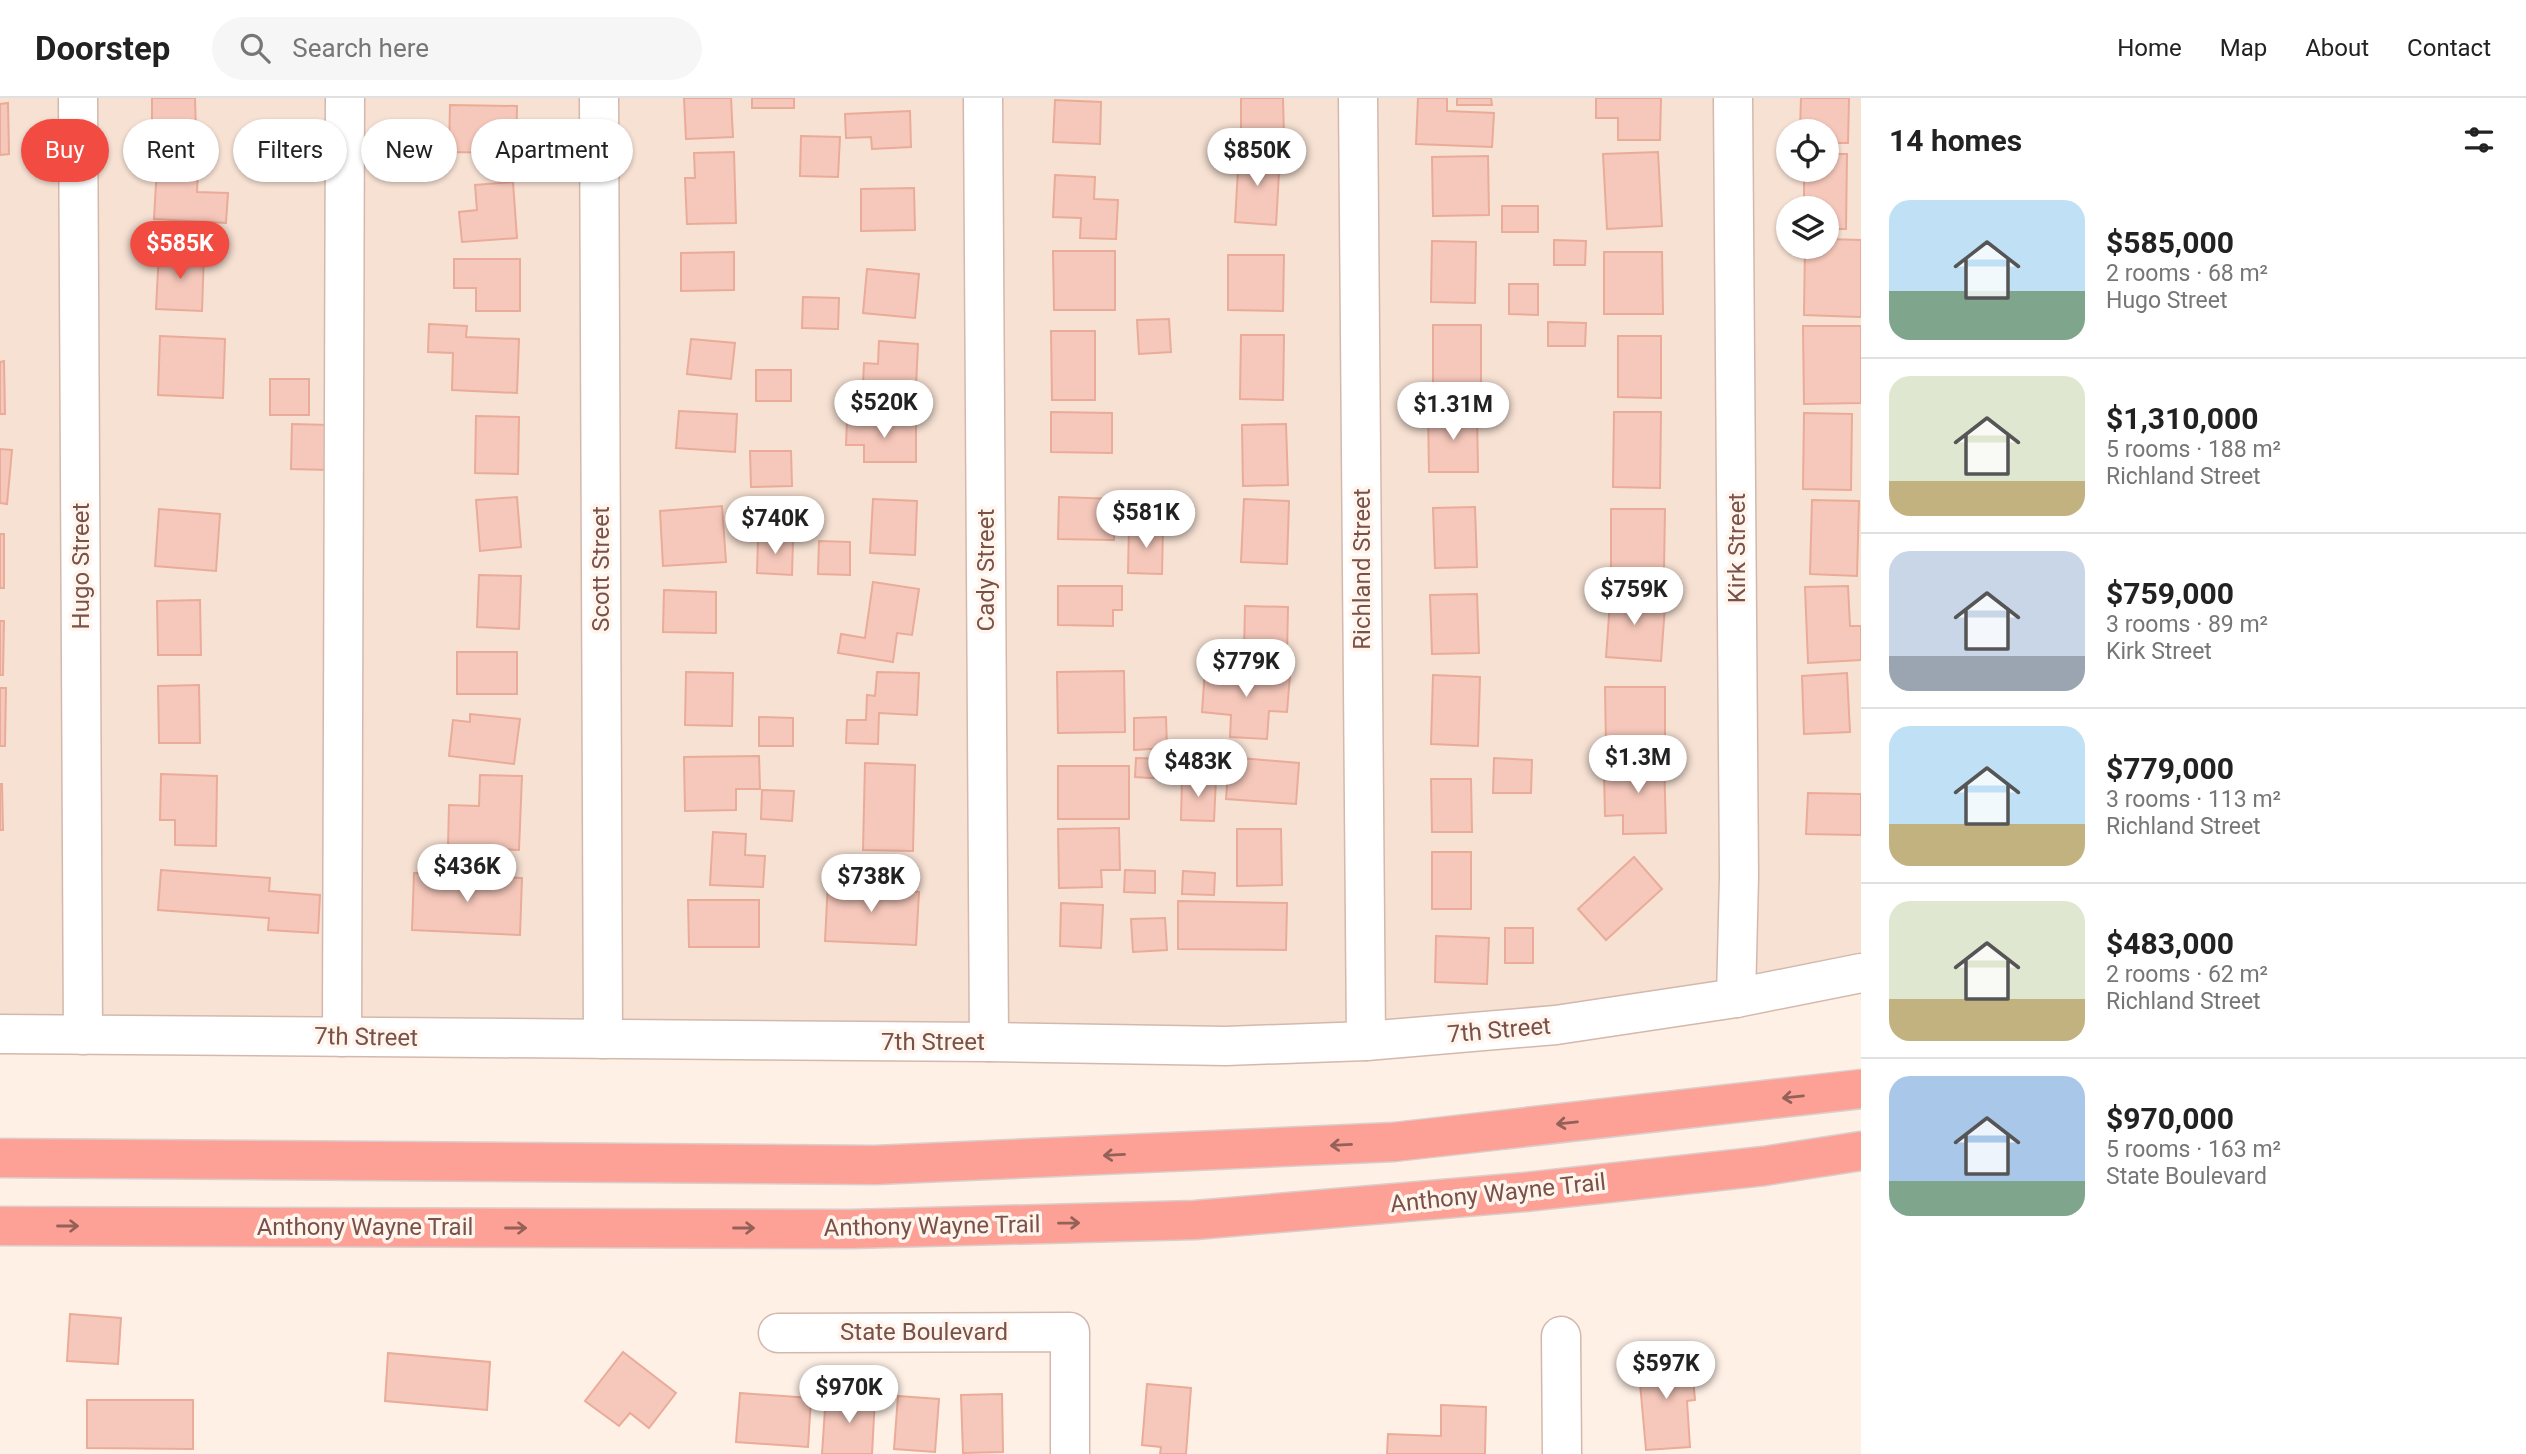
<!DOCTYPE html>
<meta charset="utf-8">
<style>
:root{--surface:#fff;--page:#f6f6f6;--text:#222;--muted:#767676;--line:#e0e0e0;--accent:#f24b41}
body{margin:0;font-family:Roboto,sans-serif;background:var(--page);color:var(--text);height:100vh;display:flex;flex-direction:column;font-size:26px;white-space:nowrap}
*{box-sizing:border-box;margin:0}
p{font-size:23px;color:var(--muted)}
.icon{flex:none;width:38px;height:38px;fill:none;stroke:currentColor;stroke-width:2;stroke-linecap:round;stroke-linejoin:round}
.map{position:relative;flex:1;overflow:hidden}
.drawer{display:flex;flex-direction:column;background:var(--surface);width:665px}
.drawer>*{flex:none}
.banner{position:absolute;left:21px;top:21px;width:665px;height:63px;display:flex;gap:14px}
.fabs{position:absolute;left:1776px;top:21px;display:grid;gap:14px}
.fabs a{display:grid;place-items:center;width:63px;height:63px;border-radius:50%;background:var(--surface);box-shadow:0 2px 5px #0004;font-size:35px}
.price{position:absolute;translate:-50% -60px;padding:0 16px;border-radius:24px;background:#fff;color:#222;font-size:23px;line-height:46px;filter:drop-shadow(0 2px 4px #0008)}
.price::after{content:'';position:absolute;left:50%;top:42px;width:21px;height:16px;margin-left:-10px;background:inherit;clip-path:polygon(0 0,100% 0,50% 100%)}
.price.selected{background:var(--accent);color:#fff}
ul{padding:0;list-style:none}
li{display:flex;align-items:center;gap:21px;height:175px;padding:0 28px}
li+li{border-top:2px solid var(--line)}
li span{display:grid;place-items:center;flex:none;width:196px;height:140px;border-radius:21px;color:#555}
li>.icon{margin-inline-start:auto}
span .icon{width:84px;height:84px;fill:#fffc;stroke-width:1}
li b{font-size:30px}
h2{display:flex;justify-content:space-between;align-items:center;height:84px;padding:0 28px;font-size:30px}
.pill{padding:0 24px;border-radius:32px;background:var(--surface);box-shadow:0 2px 5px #0004;font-size:24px;line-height:63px}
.pill.selected{background:var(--accent);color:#fff}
header{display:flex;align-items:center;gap:42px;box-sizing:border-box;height:98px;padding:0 35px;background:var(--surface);border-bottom:2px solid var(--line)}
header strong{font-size:33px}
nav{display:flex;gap:38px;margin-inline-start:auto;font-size:24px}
.search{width:490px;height:63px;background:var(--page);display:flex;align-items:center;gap:18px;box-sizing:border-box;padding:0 24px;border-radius:38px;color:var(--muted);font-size:26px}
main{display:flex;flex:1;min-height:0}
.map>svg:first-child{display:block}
.residential{fill:#f6e1d3;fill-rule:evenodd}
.building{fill:#f6c8bb;stroke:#eaab99;stroke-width:2}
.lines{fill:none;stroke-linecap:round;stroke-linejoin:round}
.minor-casing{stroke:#d4b8ad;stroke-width:41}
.highway-casing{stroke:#dacecc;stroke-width:41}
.minor{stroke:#fff;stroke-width:38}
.highway{stroke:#fda197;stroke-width:38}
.oneway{stroke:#946158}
.labels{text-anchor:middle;stroke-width:7;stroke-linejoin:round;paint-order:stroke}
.street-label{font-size:24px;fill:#7a5148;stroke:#fff5ed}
</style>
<header>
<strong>Doorstep</strong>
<div class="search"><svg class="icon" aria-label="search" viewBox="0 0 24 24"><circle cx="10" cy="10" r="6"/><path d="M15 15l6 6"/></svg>Search here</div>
<nav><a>Home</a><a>Map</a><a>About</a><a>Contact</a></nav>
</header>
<main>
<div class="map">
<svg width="1861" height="1356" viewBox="0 0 1861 1356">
<rect width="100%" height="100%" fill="#fef0e5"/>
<!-- residential -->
<path class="residential" d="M0,0H1861V883L1350,962L0,956ZM1788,33H1827V72H1788ZM1788,110H1827V149H1788Z"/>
<!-- building -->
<g class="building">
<path d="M152,0H195L196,35L152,36Z"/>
<path d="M684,0H731L733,39L686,41Z"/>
<rect x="752" y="0" width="42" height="10"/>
<path d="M1241,0H1283L1284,40L1241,41Z"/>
<path d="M1418,0H1447V13L1494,15L1492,49L1416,46Z"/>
<path d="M1457,0H1491L1492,7H1457Z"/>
<path d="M1596,0H1661L1660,42H1618V20H1596Z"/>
<path d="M1801,0H1849L1848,45H1827V33H1800Z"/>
<path d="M1055,2L1101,4L1100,46L1053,44Z"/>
<path d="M8,5L9,56L0,57V6Z"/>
<path d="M450,7L517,8L516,55L449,54Z"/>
<path d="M910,13L911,49L872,51L871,39L846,40L845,16Z"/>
<path d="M801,38L840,39L838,79L800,78Z"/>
<path d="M734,54L736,125L687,126L685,80H695L694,55Z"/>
<path d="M1239,54L1280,57L1276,127L1235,124Z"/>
<path d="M1658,54L1662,128L1607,131L1603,56Z"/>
<path d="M1827,56H1847L1846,131H1827V110H1804V72H1827Z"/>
<path d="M1488,58L1489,117L1433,118L1432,59Z"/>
<path d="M157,68L198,71L197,94L228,95L226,125L154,121Z"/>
<path d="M1055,77L1095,79L1094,101L1118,102L1116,141L1080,140L1081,120L1053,119Z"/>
<path d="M513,84L517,140L462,144L459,114L477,112L475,87Z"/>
<path d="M914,90L915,132L861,133V91Z"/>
<rect x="1502" y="108" width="36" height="26"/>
<path d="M1827,141L1861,142V219L1804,217L1805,149H1827Z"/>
<path d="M1554,142L1586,143L1585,167H1554Z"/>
<path d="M1432,143L1476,144L1475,205L1431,204Z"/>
<path d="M159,153L204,155L202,213L156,211Z"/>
<path d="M1053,153H1115V212H1054Z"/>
<path d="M734,154V192L681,193V155Z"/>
<path d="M1604,154H1662L1663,216H1604Z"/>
<path d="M1228,157H1284L1283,213L1228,212Z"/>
<path d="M454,161H520V213H476V190H454Z"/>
<path d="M867,171L919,176L915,220L863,215Z"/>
<path d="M1509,186H1538V217L1509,216Z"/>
<path d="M803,199L839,200L838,231L802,230Z"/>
<path d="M1169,221L1171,254L1139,256L1137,222Z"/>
<path d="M1548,224L1586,225L1585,248H1548Z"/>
<path d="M429,226L467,228L466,239L519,241L517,295L452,292L453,255L428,254Z"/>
<rect x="1433" y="227" width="48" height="73"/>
<path d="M1803,228H1861V305L1804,306Z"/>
<path d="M1051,233H1095V302H1052Z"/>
<path d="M1241,237H1284L1283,302L1240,301Z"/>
<path d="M160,238L225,241L223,300L158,297Z"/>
<path d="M1618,238H1661V300L1618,299Z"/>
<path d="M691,241L735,245L731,281L687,276Z"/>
<path d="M879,243L918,246L916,288L863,285L864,265L878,266Z"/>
<path d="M4,263L5,316H0V264Z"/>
<rect x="756" y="272" width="35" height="31"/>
<rect x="270" y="281" width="39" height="36"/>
<path d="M679,313L737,316L735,354L676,350Z"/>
<path d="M1051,314L1112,315V355L1051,354Z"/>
<path d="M1477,314L1478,374H1429L1428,315Z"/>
<path d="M1614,314H1661L1660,390L1613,389Z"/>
<path d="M1804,315L1852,316L1851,392L1803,391Z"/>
<path d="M476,318L519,319L518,376L475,375Z"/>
<path d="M847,322H916V364H864V347H846Z"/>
<path d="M292,326L329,327V372L291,371Z"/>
<path d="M1286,326L1288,387L1243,388L1242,327Z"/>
<path d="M0,351L12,352L7,406L0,405Z"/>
<path d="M750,353H791L792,388L751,389Z"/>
<path d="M517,399L521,449L480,453L476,402Z"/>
<path d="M1059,399L1115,401L1114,442L1058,441Z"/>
<path d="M873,401L917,403L915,457L870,455Z"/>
<path d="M1244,401L1289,403L1287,466L1241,464Z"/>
<path d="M1812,402L1859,403L1857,478L1810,476Z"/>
<path d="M722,408L726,464L663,468L660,413Z"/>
<path d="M1475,409L1477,469L1435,470L1433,410Z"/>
<path d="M159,411L220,416L216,473L155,468Z"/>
<path d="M1611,411H1665L1664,472H1611Z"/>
<path d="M1129,428L1163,429L1162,476L1128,475Z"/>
<rect x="0" y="436" width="4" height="54"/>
<path d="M758,440L793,441L792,477L757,475Z"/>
<path d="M819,443L850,444V477L818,476Z"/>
<path d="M479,477L521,478L519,531L477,529Z"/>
<path d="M873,484L919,491L912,537L897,535L893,564L838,555L841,536L865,540Z"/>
<path d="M1058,488H1122V512H1113V528L1058,527Z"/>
<path d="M1848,488L1850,528H1861V562L1808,565L1805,489Z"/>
<path d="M1611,490L1642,493L1641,506L1665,508L1661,563L1606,559Z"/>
<path d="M664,492L716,494V535L663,534Z"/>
<path d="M1477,496L1479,555L1432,556L1430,497Z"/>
<path d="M200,502L201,557H158L157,503Z"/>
<path d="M1245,508L1288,509L1287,555H1244Z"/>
<path d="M0,523H4L3,577H0Z"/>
<rect x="457" y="554" width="60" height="42"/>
<path d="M1205,571L1290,577L1287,614L1269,613L1267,641L1230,639L1231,617L1202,614Z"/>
<path d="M1124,573L1125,634L1058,635L1057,574Z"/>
<path d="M686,574L733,575L732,628L685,627Z"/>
<path d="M877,574L919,575L917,617L879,615L878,646L846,645L847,622H866L867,597L875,598Z"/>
<path d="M1847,575L1850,634L1804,636L1802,578Z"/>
<path d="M1433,577L1480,579L1478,648L1431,646Z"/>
<path d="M199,587L200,645H159L158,588Z"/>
<path d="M1605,589H1665V649L1606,648Z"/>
<path d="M0,590H6L5,648H0Z"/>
<path d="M470,616L520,621L514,666L449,658L453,622L470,624Z"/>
<path d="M759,619L793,620V648H759Z"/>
<path d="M1166,619L1167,650L1134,652V620Z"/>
<path d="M759,658L760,691H736V712L685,713L684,659Z"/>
<path d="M1229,659L1299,665L1296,706L1226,701Z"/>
<path d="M1664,659L1666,735L1623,736V717L1605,718L1604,676H1621L1620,660Z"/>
<path d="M1136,660L1166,661L1165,681L1135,679Z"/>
<path d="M1494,660L1532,662L1531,695H1493Z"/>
<path d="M865,665L915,667L913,753L863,752Z"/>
<rect x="1058" y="668" width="71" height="53"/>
<path d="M161,676L217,678L216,748L175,747V722H160Z"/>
<path d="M480,677L522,678L519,752L448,749L449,707L479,708Z"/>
<path d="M1182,679L1216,681L1214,723L1181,722Z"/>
<path d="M1431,681H1471L1472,734H1432Z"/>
<path d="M0,686H2L3,732H0Z"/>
<path d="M762,692L794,693L792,723L761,721Z"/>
<path d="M1808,695L1861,696V737L1806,736Z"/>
<path d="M1119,730L1120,772H1101L1102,789L1059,790L1058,731Z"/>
<path d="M1237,731H1281L1282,787L1237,788Z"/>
<path d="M713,734L746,736L745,757L765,758L763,789L710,787Z"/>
<rect x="1432" y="754" width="39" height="57"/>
<path d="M1634,759L1662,791L1606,842L1578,811Z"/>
<path d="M161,772L270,780L269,793L320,797L318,835L268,832L269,820L158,812Z"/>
<path d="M1125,772L1155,773V795L1124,794Z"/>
<path d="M1183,773L1215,775L1214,797L1182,796Z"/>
<path d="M414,775L522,780L520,837L412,832Z"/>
<path d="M828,784L893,787V792L919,794L916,847L825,843Z"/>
<path d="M688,802H759V849H689Z"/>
<path d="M1178,803L1287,805L1286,852L1178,851Z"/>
<path d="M1061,805L1103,807L1101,850L1060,848Z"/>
<path d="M1165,820L1167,852L1133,854L1131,821Z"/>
<rect x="1505" y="830" width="28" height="35"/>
<path d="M1436,838L1489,840L1487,886L1435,884Z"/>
<path d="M70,1216L121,1220L118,1266L67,1263Z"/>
<path d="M623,1254L676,1295L649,1330L630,1315L619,1328L585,1303Z"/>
<path d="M388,1255L490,1264L487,1312L385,1303Z"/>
<path d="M1691,1258L1695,1302L1687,1303L1690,1349L1646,1352L1638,1263Z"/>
<path d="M1147,1286L1191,1290L1186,1356H1160L1161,1349L1142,1347Z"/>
<path d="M740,1295L811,1300L808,1349L736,1344Z"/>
<path d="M826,1296L875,1299L872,1356H822Z"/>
<path d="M1002,1296L1003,1354L963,1355L961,1297Z"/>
<path d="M898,1298L939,1301L935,1354L894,1351Z"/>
<path d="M87,1302H193V1351L87,1350Z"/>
<path d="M1441,1307L1486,1309L1485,1356H1387L1388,1336L1441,1338Z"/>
</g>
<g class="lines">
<!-- minor casing -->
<g class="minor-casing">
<g id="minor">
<path d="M78,0L83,937"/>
<path d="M599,0L603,941"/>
<path d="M983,0L989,944"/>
<path d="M1358,0L1366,943"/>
<path d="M1733,0L1739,779L1736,900"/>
<path d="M0,936L989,944L1226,948L1366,943L1556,927L1736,900L1861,875"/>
<path d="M342,939L345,0"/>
<path d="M778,1235L1070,1234V1356"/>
<path d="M1561,1238L1562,1356"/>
</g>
</g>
<!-- highway casing -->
<g class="highway-casing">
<g id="highway">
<path d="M0,1060L875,1067L1394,1044L1861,991"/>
<path d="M0,1128L850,1131L1195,1122L1525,1094L1764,1068L1861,1053"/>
</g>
</g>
<!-- minor -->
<use href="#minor" class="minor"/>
<!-- highway -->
<use href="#highway" class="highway"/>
</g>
<!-- one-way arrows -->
<defs><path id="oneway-shaft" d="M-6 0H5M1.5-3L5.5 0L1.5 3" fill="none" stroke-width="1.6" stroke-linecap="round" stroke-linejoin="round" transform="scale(1.75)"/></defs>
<g class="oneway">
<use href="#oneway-shaft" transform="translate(1793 999) rotate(174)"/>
<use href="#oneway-shaft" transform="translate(1567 1025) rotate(174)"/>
<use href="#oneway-shaft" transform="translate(1341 1047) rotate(177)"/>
<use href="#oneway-shaft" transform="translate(1114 1057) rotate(177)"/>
<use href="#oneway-shaft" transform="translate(1069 1125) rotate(-1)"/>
<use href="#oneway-shaft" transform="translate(68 1128)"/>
<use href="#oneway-shaft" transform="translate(516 1130)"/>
<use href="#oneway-shaft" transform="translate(744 1130)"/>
</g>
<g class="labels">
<!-- street labels -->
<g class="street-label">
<text transform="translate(1737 450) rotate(-90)" y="8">Kirk Street</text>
<text transform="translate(81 468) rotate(-90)" y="8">Hugo Street</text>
<text transform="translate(601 471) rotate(-90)" y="8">Scott Street</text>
<text transform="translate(1362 471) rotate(-90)" y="8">Richland Street</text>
<text transform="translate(986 472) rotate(-90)" y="8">Cady Street</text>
<text transform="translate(1499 932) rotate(-5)" y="8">7th Street</text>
<text transform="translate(366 939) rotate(1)" y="8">7th Street</text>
<text x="933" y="952">7th Street</text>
<text transform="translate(1498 1095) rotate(-6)" y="8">Anthony Wayne Trail</text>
<text transform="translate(932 1128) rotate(-1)" y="8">Anthony Wayne Trail</text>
<text x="365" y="1137">Anthony Wayne Trail</text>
<text x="924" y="1242">State Boulevard</text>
</g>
</g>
</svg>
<div class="fabs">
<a><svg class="icon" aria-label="locate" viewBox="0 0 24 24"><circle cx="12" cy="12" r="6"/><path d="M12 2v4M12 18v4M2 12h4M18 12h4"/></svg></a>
<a><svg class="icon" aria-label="layers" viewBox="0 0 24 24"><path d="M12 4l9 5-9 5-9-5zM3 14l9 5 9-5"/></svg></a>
</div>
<b class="price" style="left:1257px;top:90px">$850K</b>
<b class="price selected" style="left:180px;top:183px">$585K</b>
<b class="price" style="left:884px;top:342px">$520K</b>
<b class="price" style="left:1453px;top:344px">$1.31M</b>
<b class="price" style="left:1146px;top:452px">$581K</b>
<b class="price" style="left:775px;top:458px">$740K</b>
<b class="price" style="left:1634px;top:529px">$759K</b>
<b class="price" style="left:1246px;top:601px">$779K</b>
<b class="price" style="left:1638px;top:697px">$1.3M</b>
<b class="price" style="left:1198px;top:701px">$483K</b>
<b class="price" style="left:467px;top:806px">$436K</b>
<b class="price" style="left:871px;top:816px">$738K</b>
<b class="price" style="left:1666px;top:1303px">$597K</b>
<b class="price" style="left:849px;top:1327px">$970K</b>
<div class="banner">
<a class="pill selected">Buy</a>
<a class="pill">Rent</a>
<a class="pill">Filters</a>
<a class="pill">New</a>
<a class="pill">Apartment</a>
</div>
</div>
<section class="drawer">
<h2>14 homes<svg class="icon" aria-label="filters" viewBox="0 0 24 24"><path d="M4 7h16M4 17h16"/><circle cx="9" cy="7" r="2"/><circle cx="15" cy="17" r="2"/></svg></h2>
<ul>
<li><span style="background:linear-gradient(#bfe0f5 65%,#7fa58c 0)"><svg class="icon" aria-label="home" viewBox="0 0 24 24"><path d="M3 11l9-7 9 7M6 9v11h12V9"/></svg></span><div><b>$585,000</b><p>2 rooms · 68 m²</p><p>Hugo Street</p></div></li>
<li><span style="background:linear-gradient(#dfe7d0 75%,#c2b280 0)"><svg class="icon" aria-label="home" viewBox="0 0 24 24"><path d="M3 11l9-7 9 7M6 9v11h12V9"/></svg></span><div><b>$1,310,000</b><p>5 rooms · 188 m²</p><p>Richland Street</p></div></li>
<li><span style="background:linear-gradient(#c9d6e8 75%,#9aa5b1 0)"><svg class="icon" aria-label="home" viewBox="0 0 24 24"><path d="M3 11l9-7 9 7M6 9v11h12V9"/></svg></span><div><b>$759,000</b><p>3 rooms · 89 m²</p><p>Kirk Street</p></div></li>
<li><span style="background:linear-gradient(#bfe0f5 70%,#c2b280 0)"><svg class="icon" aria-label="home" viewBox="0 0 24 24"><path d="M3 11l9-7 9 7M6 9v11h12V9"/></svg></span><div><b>$779,000</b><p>3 rooms · 113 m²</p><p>Richland Street</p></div></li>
<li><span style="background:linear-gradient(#dfe7d0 70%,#c2b280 0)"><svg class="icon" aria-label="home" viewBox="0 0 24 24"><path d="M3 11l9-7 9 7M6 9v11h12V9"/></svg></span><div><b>$483,000</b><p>2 rooms · 62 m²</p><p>Richland Street</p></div></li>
<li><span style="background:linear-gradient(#a9c7e8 75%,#7fa58c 0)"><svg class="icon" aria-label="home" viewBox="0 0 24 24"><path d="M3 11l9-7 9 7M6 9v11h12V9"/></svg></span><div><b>$970,000</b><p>5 rooms · 163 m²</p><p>State Boulevard</p></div></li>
</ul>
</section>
</main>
